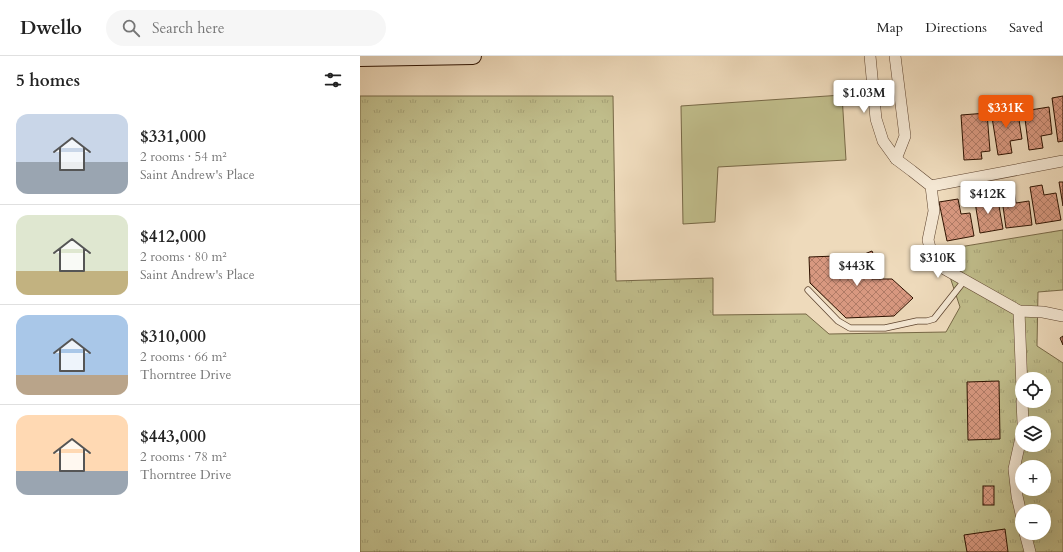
<!DOCTYPE html>
<meta charset="utf-8">
<style>
:root{--surface:#fff;--page:#f6f6f6;--text:#222;--muted:#767676;--line:#e0e0e0;--accent:#ea580c}
body{margin:0;font-family:Cardo,serif;background:var(--page);color:var(--text);height:100vh;display:flex;flex-direction:column;font-size:15px;white-space:nowrap}
*{box-sizing:border-box;margin:0}
p{font-size:13px;color:var(--muted)}
.icon{flex:none;width:22px;height:22px;fill:none;stroke:currentColor;stroke-width:2;stroke-linecap:round;stroke-linejoin:round}
.map{position:relative;flex:1;overflow:hidden}
.side{display:flex;flex-direction:column;background:var(--surface);width:360px}
.side>*{flex:none}
.fabs{position:absolute;left:655px;top:316px;display:grid;gap:8px}
.fabs a{display:grid;place-items:center;width:36px;height:36px;border-radius:50%;background:var(--surface);box-shadow:0 4px 16px #0002;font-size:20px}
.price{position:absolute;translate:-50% -34px;padding:0 9px;border-radius:4px;background:#fff;color:#222;font-size:13px;line-height:26px;filter:drop-shadow(0 1px 2px #0008)}
.price::after{content:'';position:absolute;left:50%;top:24px;width:12px;height:9px;margin-left:-6px;background:inherit;clip-path:polygon(0 0,100% 0,50% 100%)}
.price.active{background:var(--accent);color:#fff}
ul{padding:0;list-style:none}
li{display:flex;align-items:center;gap:12px;height:100px;padding:0 16px}
li+li{border-top:1px solid var(--line)}
li span{display:grid;place-items:center;flex:none;width:112px;height:80px;border-radius:12px;color:#555}
li>.icon{margin-inline-start:auto}
span .icon{width:48px;height:48px;fill:#fffc;stroke-width:1}
li b{font-size:17px}
h2{display:flex;justify-content:space-between;align-items:center;height:48px;padding:0 16px;font-size:17px}
header{display:flex;align-items:center;gap:24px;box-sizing:border-box;height:56px;padding:0 20px;background:var(--surface);border-bottom:1px solid var(--line)}
header strong{font-size:19px}
nav{display:flex;gap:22px;margin-inline-start:auto;font-size:14px}
.search{width:280px;height:36px;background:var(--page);display:flex;align-items:center;gap:10px;box-sizing:border-box;padding:0 14px;border-radius:22px;color:var(--muted);font-size:15px}
main{display:flex;flex:1;min-height:0}
.map>svg:first-child{display:block}
.grass{fill:url(#grass-tufts);stroke:#776846;fill-rule:evenodd}
.park{fill:#c0bd8b;stroke:#776846}
.building{fill:url(#building-cross-hatch);stroke:#2e1200}
.lines{fill:none;stroke-linecap:round;stroke-linejoin:round}
.service-casing{stroke:#5e442f;stroke-width:7}
.minor-casing{stroke:#5e442f;stroke-width:12}
.secondary-casing{stroke:#2e1200;stroke-width:18}
.service{stroke:#f4e7d3;stroke-width:5.5}
.minor{stroke:#f4e7d3;stroke-width:11}
.secondary{stroke:#f4e7d3;stroke-width:16}
</style>
<header>
<strong>Dwello</strong>
<div class="search"><svg class="icon" aria-label="search" viewBox="0 0 24 24"><circle cx="10" cy="10" r="6"/><path d="M15 15l6 6"/></svg>Search here</div>
<nav><a>Map</a><a>Directions</a><a>Saved</a></nav>
</header>
<main>
<section class="side">
<h2>5 homes<svg class="icon" aria-label="filters" viewBox="0 0 24 24"><path d="M4 7h16M4 17h16"/><circle cx="9" cy="7" r="2"/><circle cx="15" cy="17" r="2"/></svg></h2>
<ul>
<li><span style="background:linear-gradient(#c9d6e8 60%,#9aa5b1 0)"><svg class="icon" aria-label="home" viewBox="0 0 24 24"><path d="M3 11l9-7 9 7M6 9v11h12V9"/></svg></span><div><b>$331,000</b><p>2 rooms · 54 m²</p><p>Saint Andrew's Place</p></div></li>
<li><span style="background:linear-gradient(#dfe7d0 70%,#c2b280 0)"><svg class="icon" aria-label="home" viewBox="0 0 24 24"><path d="M3 11l9-7 9 7M6 9v11h12V9"/></svg></span><div><b>$412,000</b><p>2 rooms · 80 m²</p><p>Saint Andrew's Place</p></div></li>
<li><span style="background:linear-gradient(#a9c7e8 75%,#b9a48a 0)"><svg class="icon" aria-label="home" viewBox="0 0 24 24"><path d="M3 11l9-7 9 7M6 9v11h12V9"/></svg></span><div><b>$310,000</b><p>2 rooms · 66 m²</p><p>Thorntree Drive</p></div></li>
<li><span style="background:linear-gradient(#ffd9b3 70%,#9aa5b1 0)"><svg class="icon" aria-label="home" viewBox="0 0 24 24"><path d="M3 11l9-7 9 7M6 9v11h12V9"/></svg></span><div><b>$443,000</b><p>2 rooms · 78 m²</p><p>Thorntree Drive</p></div></li>
</ul>
</section>
<div class="map">
<svg width="703" height="496" viewBox="0 0 703 496">
<defs>
<pattern id="grass-tufts" width="24" height="20" patternUnits="userSpaceOnUse"><rect width="24" height="20" fill="#c0bd8b"/><path d="M3 7l-1-3M5 7V3M7 7l1-3M15 17l-1-3M17 17v-4M19 17l1-3" fill="none" stroke="#a5a176"/></pattern>
<pattern id="building-cross-hatch" width="8" height="8" patternUnits="userSpaceOnUse"><rect width="8" height="8" fill="#d89880"/><path d="M0 0l8 8M0 8l8-8" fill="none" stroke="#b07b66"/></pattern>
</defs>
<rect width="100%" height="100%" fill="#eedabb"/>
<filter id="stains"><feTurbulence type="fractalNoise" baseFrequency=".005" numOctaves="4"/><feColorMatrix values="0 0 0 0 .2 0 0 0 0 .09 0 0 0 0 .02 0 0 0 .5 -.17"/></filter>
<radialGradient id="worn" r=".72"><stop offset=".6" stop-color="#630" stop-opacity="0"/><stop offset="1" stop-color="#630" stop-opacity=".3"/></radialGradient>
<!-- grass -->
<path class="grass" d="M0,40H253L256,225L353,222V259L446,258L469,278L586,276L600,251L581,194L703,174V234L678,236L677,290L703,307V496H0ZM662,323H684V345H662ZM662,367H684V389H662ZM662,411H684V433H662ZM662,455H684V477H662Z"/>
<!-- park -->
<path class="park" d="M482,39L486,104L358,111L355,166L323,168L321,50Z"/>
<!-- building -->
<g class="building">
<path d="M703,40V85L698,86L692,42Z"/>
<path d="M657,51L662,83L650,85L652,97L638,99L631,55Z"/>
<path d="M689,51L692,78L681,80L683,92L669,94L664,55Z"/>
<path d="M627,57L630,95L621,96L622,103L604,104L601,59Z"/>
<path d="M699,126H703V150Z"/>
<path d="M682,129L684,139L696,137L701,164L676,168L670,131Z"/>
<path d="M654,134L656,147L669,145L672,169L646,172L641,136Z"/>
<path d="M627,138L630,151L639,150L643,173L620,177L614,140Z"/>
<path d="M598,143L601,158L610,157L614,180L587,185L579,146Z"/>
<path d="M512,195L518,209L512,223H532L553,242L534,260L486,262L450,227L449,201L476,200L491,214L497,201Z"/>
<path d="M703,280V289L700,282Z"/>
<path d="M639,325L640,383L608,384L607,326Z"/>
<rect x="623" y="430" width="11" height="19"/>
<path d="M645,473L648,496H607L604,479Z"/>
</g>
<g class="lines">
<!-- service casing -->
<g class="service-casing">
<path id="service" d="M448,234L478,265L490,272H525L557,265H567L574,263L604,225"/>
</g>
<!-- minor casing -->
<g class="minor-casing">
<g id="minor">
<path d="M510,0L516,63L523,85L536,103L552,115L571,130L574,155L568,184L574,207L659,255L683,256L703,260"/>
<path d="M535,0L545,80L536,103"/>
<path d="M571,130L703,105"/>
<path d="M659,255L662,333"/>
<path d="M662,345L663,367"/>
<path d="M662,377L654,413L657,440L662,462"/>
<path d="M665,477L670,496"/>
</g>
</g>
<!-- secondary casing -->
<g class="secondary-casing">
<path id="secondary" d="M0,2L113,0"/>
</g>
<!-- service -->
<use href="#service" class="service"/>
<!-- minor -->
<use href="#minor" class="minor"/>
<!-- secondary -->
<use href="#secondary" class="secondary"/>
</g>
<rect width="100%" height="100%" filter="url(#stains)"/>
<rect width="100%" height="100%" fill="url(#worn)"/>
</svg>
<div class="fabs">
<a><svg class="icon" aria-label="locate" viewBox="0 0 24 24"><circle cx="12" cy="12" r="6"/><path d="M12 2v4M12 18v4M2 12h4M18 12h4"/></svg></a>
<a><svg class="icon" aria-label="layers" viewBox="0 0 24 24"><path d="M12 4l9 5-9 5-9-5zM3 14l9 5 9-5"/></svg></a>
<a>+</a>
<a>−</a>
</div>
<b class="price" style="left:504px;top:58px">$1.03M</b>
<b class="price active" style="left:646px;top:73px">$331K</b>
<b class="price" style="left:628px;top:159px">$412K</b>
<b class="price" style="left:578px;top:223px">$310K</b>
<b class="price" style="left:497px;top:231px">$443K</b>
</div>
</main>
